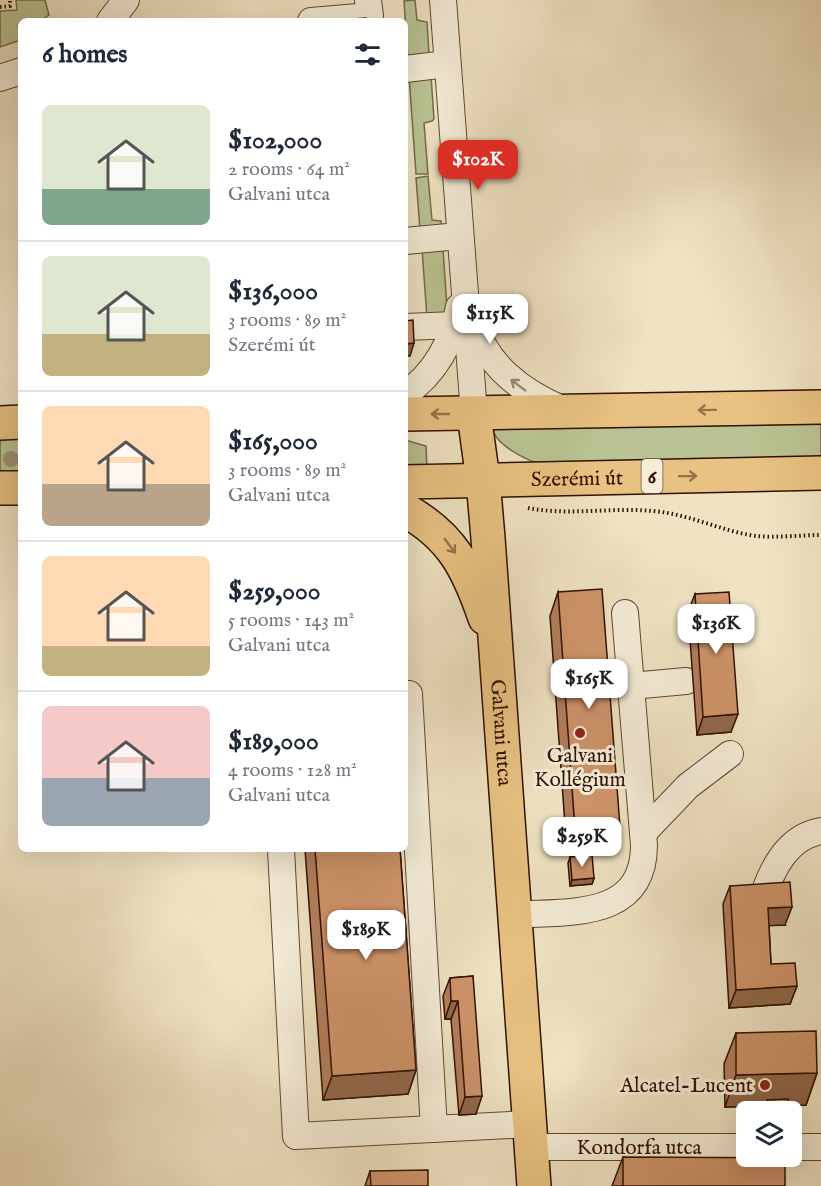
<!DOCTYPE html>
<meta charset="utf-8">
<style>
:root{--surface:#fff;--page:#f6f6f7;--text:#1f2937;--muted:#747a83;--line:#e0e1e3;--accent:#d93025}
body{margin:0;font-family:"IM FELL English",serif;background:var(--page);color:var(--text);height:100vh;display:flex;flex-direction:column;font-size:22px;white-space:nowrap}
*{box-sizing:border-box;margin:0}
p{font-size:20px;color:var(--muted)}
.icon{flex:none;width:33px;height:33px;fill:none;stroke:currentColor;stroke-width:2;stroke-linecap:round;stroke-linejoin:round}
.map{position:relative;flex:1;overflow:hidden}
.panel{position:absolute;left:18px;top:18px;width:390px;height:834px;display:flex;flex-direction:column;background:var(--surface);border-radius:9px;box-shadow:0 6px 24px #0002}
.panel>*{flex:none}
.tools{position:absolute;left:736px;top:1101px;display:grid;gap:12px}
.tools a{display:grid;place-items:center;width:66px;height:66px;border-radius:9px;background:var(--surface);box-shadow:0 6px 24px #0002;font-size:30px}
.price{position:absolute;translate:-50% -51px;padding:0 14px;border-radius:12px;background:#fff;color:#222;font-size:20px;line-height:39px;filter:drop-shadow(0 2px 3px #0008)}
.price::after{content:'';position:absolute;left:50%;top:36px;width:18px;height:14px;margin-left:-9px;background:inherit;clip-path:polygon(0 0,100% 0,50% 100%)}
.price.on{background:var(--accent);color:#fff}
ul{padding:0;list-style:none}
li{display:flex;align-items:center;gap:18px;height:150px;padding:0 24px}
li+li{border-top:2px solid var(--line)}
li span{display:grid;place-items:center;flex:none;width:168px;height:120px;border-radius:9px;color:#555}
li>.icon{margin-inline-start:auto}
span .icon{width:72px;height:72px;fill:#fffc;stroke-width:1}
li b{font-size:26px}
h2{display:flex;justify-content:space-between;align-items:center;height:72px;padding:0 24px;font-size:26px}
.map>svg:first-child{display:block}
.green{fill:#bac393;stroke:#756a4a;stroke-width:1.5}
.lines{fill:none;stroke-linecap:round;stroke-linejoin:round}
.minor-casing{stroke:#604532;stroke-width:28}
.major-casing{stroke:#301002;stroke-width:36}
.path{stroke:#301002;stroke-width:4;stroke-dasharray:1.5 3;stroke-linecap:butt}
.minor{stroke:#f5edd8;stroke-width:26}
.major{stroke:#e8c282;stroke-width:33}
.tree{fill:#a09275}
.wall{fill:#b17e5b;stroke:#301002;stroke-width:1.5}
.shaded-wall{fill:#90674a;stroke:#301002;stroke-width:1.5}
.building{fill:#ce936a;stroke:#301002;stroke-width:1.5}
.oneway{stroke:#9c8a78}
.oneway2{stroke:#957248}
.poi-dot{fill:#8f2418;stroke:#f5edd8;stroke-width:2}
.labels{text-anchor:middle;stroke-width:6;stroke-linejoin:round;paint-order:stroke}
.shield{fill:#f5edd8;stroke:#6b5242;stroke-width:1.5}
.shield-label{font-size:20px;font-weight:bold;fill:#301002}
.street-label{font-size:21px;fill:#301002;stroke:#f5edd8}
.poi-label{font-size:21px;fill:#301002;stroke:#f5edd8}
</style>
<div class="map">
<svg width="821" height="1186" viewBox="0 0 821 1186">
<rect width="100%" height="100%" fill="#efe3c3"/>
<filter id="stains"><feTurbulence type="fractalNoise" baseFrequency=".00333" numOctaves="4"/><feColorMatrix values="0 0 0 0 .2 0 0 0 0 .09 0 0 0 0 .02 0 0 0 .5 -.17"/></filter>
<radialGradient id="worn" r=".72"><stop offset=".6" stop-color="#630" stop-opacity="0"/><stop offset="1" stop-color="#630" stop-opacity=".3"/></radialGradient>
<!-- green -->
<g class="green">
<path d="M16,0H45L49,15L40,21H21V40L0,47V11L17,10Z"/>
<path d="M415,0L417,20L427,22L429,55L408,59L404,1Z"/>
<path d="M409,76H431L434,119L432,121L424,123L428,174H416Z"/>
<path d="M428,176L432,220L441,221L442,227L420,230L416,178Z"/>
<path d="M422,249H443L447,307L444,313L427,318Z"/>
<path d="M821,420V461L542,465C527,460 494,445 492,427Z"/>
<path d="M21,434V475H0V435Z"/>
<path d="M405,440L426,446L427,468L405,469Z"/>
</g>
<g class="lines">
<!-- minor casing -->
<g class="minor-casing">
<g id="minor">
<path d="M443,0L474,414"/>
<path d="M110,21L126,0"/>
<path d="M311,21L370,16L368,0"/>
<path d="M405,69L447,64"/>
<path d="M0,78L21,71"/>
<path d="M405,241L459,236"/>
<path d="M472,318C485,365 521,392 564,410"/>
<path d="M405,327L456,325"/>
<path d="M405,394C434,375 453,341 459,307"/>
<path d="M631,686L686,681"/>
<path d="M409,694L434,1129"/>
<path d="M643,833L688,786L730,754"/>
<path d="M281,849L296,1136L530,1124"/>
<path d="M763,896C773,867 788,837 821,831"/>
<path d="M514,915C569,911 644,920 644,845L625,613"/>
<path id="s1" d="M531,1147H747"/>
<path d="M792,1147H821"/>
</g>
</g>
<!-- major casing -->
<g class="major-casing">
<g id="major">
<path d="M405,414L821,407"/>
<path id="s2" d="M474,414L483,480L488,538L534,1186"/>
<path d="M0,423L21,422"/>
<path id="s3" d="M405,482L821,473"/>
<path d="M0,488H21"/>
<path d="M405,510C452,536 468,568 485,618"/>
</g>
</g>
<!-- path -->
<g class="path">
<path d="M0,7L10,6V0"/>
<path d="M528,508C569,516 611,507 653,511C689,514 721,531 756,536C777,538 800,535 821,535"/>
</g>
<!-- minor -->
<use href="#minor" class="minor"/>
<!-- major -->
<use href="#major" class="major"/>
</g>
<!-- trees -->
<circle class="tree" cx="11" cy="459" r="8"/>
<!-- wall -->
<g class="wall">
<path d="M558,592L611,850L567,853L550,616Z"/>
<path d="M695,594L731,732L697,735L688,612Z"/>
<path d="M305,849H400L416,1070L408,1094L323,1100Z"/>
<path d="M570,857L594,878L592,884L570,886L568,863Z"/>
<path d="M730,886L785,925H769L771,964L797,986L790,1004L729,1008L723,904Z"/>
<path d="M473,976L476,1114L459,1115L451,1019H445L443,996L450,978Z"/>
<path d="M736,1033L817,1073L806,1105L788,1106V1112H765V1106L725,1107L724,1064Z"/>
<path d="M623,1157L785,1186H612Z"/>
<path d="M370,1171L428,1186H365Z"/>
</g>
<!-- shaded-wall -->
<g class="shaded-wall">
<path d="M414,343L410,356H405V344Z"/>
<path d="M738,714L731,732L697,735L703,717Z"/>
<path d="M620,827L611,850L567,853L575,830Z"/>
<path d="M594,878L592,884L570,886L572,880Z"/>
<path d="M792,907L785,925L761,926L768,908Z"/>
<path d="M797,986L790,1004L729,1008L736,990Z"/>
<path d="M451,1001H458L451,1019H445Z"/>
<path d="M416,1070L408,1094L323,1100L332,1076Z"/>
<path d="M817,1073L806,1105L767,1106V1100L765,1106L725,1107L736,1075Z"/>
<path d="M482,1096L476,1114L459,1115L465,1097Z"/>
</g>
<!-- building -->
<g class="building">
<path d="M366,18L367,21H323Z"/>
<path d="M413,320L414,343L405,344V321Z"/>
<path d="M602,589L620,827L575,830L558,592Z"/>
<path d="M729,592L738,714L703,717L695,594Z"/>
<path d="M315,849H400L416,1070L332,1076Z"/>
<path d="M592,855L594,878L572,880L570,857Z"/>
<path d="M790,882L792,907L768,908L771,964L795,963L797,986L736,990L730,886Z"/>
<path d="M473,976L482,1096L465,1097L458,1001H451L450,978Z"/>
<path d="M816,1031L817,1073L736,1075V1033Z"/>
<path d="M788,1099V1112H767V1100Z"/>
<path d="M623,1157L785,1158V1186H623Z"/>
<path d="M428,1170V1186H371L370,1171Z"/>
</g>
<!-- one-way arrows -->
<defs><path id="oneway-shaft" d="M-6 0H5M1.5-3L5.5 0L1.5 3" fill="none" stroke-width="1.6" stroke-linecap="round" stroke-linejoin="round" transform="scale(1.5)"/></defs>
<use class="oneway" href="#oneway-shaft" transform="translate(518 385) rotate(-143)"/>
<g class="oneway2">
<use href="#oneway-shaft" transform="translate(707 410) rotate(179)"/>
<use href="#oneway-shaft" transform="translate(440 414) rotate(180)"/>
<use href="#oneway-shaft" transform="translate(688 476) rotate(-1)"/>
<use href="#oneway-shaft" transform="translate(450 546) rotate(54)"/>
</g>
<!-- markers -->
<g class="poi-dot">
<circle cx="580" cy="733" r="6"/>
<circle cx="765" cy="1085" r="6"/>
</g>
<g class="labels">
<!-- shield labels -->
<rect class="shield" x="641.5" y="459" width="21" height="34" rx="4.5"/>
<g class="shield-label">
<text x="652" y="483">6</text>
</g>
<!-- street labels -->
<g class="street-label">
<text dy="7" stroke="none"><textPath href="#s3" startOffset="172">Szerémi út</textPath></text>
<text dy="7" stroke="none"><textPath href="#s2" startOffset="320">Galvani utca</textPath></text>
<text dy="7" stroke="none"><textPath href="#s1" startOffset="108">Kondorfa utca</textPath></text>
</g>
<!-- poi labels -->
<g class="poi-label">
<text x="580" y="762">Galvani<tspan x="580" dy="24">Kollégium</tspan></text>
<text x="753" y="1092" text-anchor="end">Alcatel-Lucent</text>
</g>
</g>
<rect width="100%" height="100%" filter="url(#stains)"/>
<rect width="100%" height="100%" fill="url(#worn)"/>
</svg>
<div class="tools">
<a><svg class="icon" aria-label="layers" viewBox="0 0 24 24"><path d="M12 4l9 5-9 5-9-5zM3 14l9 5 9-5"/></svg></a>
</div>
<b class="price on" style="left:478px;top:191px">$102K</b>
<b class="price" style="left:490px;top:345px">$115K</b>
<b class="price" style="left:716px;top:655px">$136K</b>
<b class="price" style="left:589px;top:710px">$165K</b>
<b class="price" style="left:582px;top:868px">$259K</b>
<b class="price" style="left:366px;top:961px">$189K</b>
<section class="panel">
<h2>6 homes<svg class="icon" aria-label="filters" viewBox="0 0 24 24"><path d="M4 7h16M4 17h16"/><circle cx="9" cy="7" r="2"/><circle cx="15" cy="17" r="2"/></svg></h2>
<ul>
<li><span style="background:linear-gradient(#dfe7d0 70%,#7fa58c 0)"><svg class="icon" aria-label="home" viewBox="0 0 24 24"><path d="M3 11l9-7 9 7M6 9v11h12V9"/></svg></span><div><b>$102,000</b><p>2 rooms · 64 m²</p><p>Galvani utca</p></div></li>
<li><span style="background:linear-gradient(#dfe7d0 65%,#c2b280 0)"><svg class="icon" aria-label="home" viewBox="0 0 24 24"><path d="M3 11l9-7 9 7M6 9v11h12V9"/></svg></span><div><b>$136,000</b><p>3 rooms · 89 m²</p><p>Szerémi út</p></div></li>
<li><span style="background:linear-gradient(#ffd9b3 65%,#b9a48a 0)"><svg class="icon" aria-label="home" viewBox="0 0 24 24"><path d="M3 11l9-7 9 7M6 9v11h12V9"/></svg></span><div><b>$165,000</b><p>3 rooms · 89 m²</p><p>Galvani utca</p></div></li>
<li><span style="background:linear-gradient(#ffd9b3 75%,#c2b280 0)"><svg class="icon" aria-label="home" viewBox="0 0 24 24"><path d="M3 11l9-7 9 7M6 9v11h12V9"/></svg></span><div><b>$259,000</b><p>5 rooms · 143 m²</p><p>Galvani utca</p></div></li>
<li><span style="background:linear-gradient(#f6c9c9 60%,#9aa5b1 0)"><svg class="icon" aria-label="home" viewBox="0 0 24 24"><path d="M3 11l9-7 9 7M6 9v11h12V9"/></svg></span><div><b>$189,000</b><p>4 rooms · 128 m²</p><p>Galvani utca</p></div></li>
</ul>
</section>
</div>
